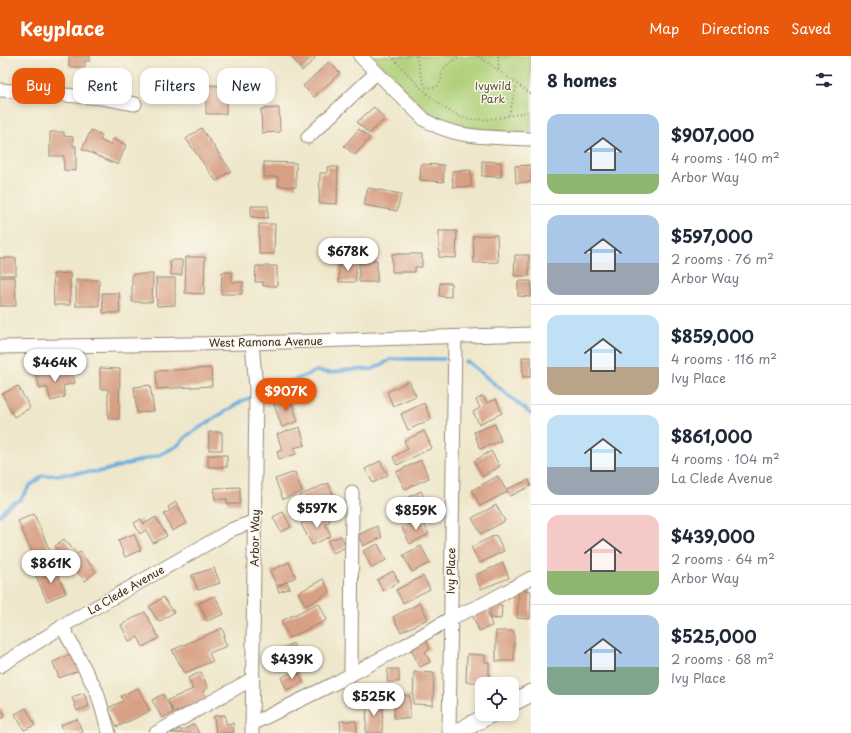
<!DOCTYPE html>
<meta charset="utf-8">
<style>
:root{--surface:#fff;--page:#f2f2f3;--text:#1f2937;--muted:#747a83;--line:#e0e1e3;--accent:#ea580c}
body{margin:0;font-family:"Playpen Sans",sans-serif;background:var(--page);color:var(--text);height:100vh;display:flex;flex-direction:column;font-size:15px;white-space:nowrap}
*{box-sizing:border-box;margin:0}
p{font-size:13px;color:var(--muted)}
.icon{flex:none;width:22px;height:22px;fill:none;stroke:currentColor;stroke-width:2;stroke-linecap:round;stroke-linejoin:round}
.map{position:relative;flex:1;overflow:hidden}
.sheet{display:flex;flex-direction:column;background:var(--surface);width:320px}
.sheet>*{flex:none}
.guide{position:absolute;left:12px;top:12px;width:380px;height:36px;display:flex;gap:8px}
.fabs{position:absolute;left:475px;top:621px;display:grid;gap:8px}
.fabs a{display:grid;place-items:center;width:44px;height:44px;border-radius:8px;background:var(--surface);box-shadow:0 2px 6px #0003;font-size:20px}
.price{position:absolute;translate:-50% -34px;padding:0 9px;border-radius:14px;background:#fff;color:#222;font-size:13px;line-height:26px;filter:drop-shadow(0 1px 2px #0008)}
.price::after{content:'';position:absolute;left:50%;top:24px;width:12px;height:9px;margin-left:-6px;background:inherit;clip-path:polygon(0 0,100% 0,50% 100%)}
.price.selected{background:var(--accent);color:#fff}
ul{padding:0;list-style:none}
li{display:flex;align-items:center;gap:12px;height:100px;padding:0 16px}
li+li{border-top:1px solid var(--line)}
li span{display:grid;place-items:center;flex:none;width:112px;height:80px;border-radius:12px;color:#555}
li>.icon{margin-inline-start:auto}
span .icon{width:48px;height:48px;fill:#fffc;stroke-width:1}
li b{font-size:17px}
h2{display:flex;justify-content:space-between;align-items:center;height:48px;padding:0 16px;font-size:17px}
.tag{padding:0 14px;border-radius:12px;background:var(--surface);box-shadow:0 2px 6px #0003;font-size:14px;line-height:36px}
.tag.selected{background:var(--accent);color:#fff}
header{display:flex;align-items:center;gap:24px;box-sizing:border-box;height:56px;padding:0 20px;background:var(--accent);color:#fff}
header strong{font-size:19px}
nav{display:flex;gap:22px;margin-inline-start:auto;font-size:14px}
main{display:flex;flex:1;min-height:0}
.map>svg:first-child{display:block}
.green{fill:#aed078;stroke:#747d4b}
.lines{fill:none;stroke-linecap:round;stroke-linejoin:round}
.stream{stroke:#68adde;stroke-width:3.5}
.building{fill:#d79f83}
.minor-casing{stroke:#958874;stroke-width:15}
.major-casing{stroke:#958874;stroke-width:19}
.path{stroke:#958874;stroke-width:2;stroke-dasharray:1 3;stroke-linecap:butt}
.minor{stroke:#fff;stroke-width:13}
.major{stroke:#fff;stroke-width:17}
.labels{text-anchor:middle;stroke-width:3;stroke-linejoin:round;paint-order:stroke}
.park-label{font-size:11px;fill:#585434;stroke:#fbf7ec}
.street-label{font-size:11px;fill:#3b2a1e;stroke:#fbf7ec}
</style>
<header>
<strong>Keyplace</strong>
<nav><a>Map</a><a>Directions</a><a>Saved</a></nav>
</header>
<main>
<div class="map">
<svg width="531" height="677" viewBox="0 0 531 677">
<rect width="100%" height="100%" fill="#fbf7ec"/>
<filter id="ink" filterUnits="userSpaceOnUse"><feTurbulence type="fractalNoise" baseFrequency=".025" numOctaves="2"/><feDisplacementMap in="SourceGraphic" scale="8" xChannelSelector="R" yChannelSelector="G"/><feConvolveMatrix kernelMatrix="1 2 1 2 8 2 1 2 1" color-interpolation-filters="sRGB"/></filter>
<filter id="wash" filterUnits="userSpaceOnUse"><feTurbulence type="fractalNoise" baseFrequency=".012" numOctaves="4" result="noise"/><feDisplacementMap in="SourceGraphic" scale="16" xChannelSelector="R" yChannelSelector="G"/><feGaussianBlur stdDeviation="0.9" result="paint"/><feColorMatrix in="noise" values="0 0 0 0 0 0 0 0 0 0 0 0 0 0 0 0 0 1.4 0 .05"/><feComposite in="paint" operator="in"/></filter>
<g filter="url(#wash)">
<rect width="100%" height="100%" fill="#efe7cb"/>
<!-- green -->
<path class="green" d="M373,0H531V77C505,75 473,76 448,67C420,56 394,22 373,0Z"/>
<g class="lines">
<!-- stream -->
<g class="stream">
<path d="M465,306H468L531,358"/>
<path d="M259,339L316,315L331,317L347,314L373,313L392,303H444"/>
<path d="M0,459L9,449L20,444L30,430L42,420L103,415L159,399L177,390L188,379L226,355L244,344L253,341"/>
</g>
</g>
<g id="blocks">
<!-- building -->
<g class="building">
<path d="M69,0H90V5H85V11H69Z"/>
<path d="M291,0H313L315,3L302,15Z"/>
<path d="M329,6L340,17L314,41L303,30Z"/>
<path d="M192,23L208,24V29L227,30L226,58H206V37L192,36Z"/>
<path d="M374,51L385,63L369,78L357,66Z"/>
<path d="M279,52L280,76L262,77L261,53Z"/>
<path d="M201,72L231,115L216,125L186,83Z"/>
<path d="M359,73L370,82L355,99L344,90Z"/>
<path d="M91,74L102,79L100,84L110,89L113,83L126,89L118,109L82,93Z"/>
<path d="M50,76H64V80L73,81V90H76V115L64,114V100H50Z"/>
<path d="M482,105L501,106V121L482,120Z"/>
<path d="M264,106L296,107V131L278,130V121H264Z"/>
<path d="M421,108L444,109L443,126L420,124Z"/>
<path d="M531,109V126L516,127L515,110Z"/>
<path d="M327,111H338L337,148L319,147L320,117H327Z"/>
<path d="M471,114V131H453L452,115Z"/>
<path d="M368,132L401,138L397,155L364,149Z"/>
<path d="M251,150H268V162L251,161Z"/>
<path d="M259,168H275L274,198H259Z"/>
<path d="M439,175H457L456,202L439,201Z"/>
<path d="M497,179L498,206L474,207L473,180Z"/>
<path d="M392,198H422V211H415V216H392Z"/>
<path d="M515,199H529V220H514Z"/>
<path d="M186,201H205L204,238L185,237Z"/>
<rect x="0" y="202" width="16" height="17"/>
<path d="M170,204H182V219H171Z"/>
<path d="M356,204V226H339V208L346,207V205Z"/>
<path d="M369,204H377V226H359V207H369Z"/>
<path d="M256,210H277V230H263V226H255Z"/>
<path d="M222,216H232V226H243L242,238H221Z"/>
<path d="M70,217V249H54L53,218Z"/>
<path d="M132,218H153L152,246H132Z"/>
<path d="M0,221H15L16,250H0Z"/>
<path d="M156,222H175V249L157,250Z"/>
<rect x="76" y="224" width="23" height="26"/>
<path d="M518,225H531V241L518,240Z"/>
<path d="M440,227H451V241L439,240Z"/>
<path d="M102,237H119L120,257H103Z"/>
<path d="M522,301H531V321H523Z"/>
<path d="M100,312L120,313L119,363H108V333H100Z"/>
<path d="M211,312L212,330L157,333L156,315Z"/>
<path d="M54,314L55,320L72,315L75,327L63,330L65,341L51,345L47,331L40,333L36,318Z"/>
<path d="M409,325L416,340L393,350L387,336Z"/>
<path d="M150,329L154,355L137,357L134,331Z"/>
<path d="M18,330L30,352L14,361L2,338Z"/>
<path d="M289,340L298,365L282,371L273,346Z"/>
<path d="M483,340L487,347L496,343L502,357L479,368L473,356L480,352L476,344Z"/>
<path d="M424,347L431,363L408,374L401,358Z"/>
<path d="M495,368L501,385L480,393L474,376Z"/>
<path d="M300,371L305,389L294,392L296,398L279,403L277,396L282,394L277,378Z"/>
<path d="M424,375L432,392L397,409L393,401L408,393L404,385Z"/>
<rect x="209" y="376" width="13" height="18"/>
<path d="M491,395L500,410L483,421L474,405Z"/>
<rect x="208" y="399" width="19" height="12"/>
<path d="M421,404L429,422L405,433L396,416Z"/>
<path d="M380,405L388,419L373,427L365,413Z"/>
<path d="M295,416L302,436L283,443L275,423Z"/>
<path d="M498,420L507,436L480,450L472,434Z"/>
<path d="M529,424L531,430L510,440L507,433Z"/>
<path d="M328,427L338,449L325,455L319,442L314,444L318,454L307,459L299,440Z"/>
<path d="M240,431V448H227V443H215L214,432Z"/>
<path d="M421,435L429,451L404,463L396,447Z"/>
<path d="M176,446L187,467L172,475L164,458L170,455L168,451Z"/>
<path d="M496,449L505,465L481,478L472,462Z"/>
<path d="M283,456L291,471L281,476L273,461Z"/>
<path d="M326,456L330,465L325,468L331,480L312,489L301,468Z"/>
<path d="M34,458L54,504L42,510L39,504L36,505L18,465Z"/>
<path d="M156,461L167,480L153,487L146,474L140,478L134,467L141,463L144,468Z"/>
<path d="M421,462L429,478L410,488L402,472Z"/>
<path d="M377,470L382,481L363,490L358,479Z"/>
<path d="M134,478L141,494L125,501L118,484Z"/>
<path d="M496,479L504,495L480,507L471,491Z"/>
<path d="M341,480L346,491L333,497L328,485Z"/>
<path d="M64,483L77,498L80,496L96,516L85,525L55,490Z"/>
<path d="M378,488L386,504L372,512L363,495Z"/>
<path d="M421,490L430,507L412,516L403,499Z"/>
<path d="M289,506L296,521L277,530L270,515Z"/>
<path d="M503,507L509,522L481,533L475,519Z"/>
<path d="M55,512L66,537L47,545L36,520Z"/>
<path d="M214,512L220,527L198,534L192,519Z"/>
<path d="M393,515L399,526L383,535L377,524Z"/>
<path d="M423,520L430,533L403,547L396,534Z"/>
<path d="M323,523L330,536L306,550L298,537Z"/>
<path d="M287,526L290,532L279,536L277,531Z"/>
<path d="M519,534L531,535L530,563L517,562Z"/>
<path d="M215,540L224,558L207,565L199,547Z"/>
<path d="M163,541L174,556L159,566L149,551Z"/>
<path d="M319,547L327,564L289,582L281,565Z"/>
<path d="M420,547L428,563L401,576L393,561Z"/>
<path d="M490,549H502L501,563L490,562Z"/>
<path d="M486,552L492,570L479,575L472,558Z"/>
<path d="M145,556L159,582L143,591L138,581L129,585L121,569Z"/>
<path d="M222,572L225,580L223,581L227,590L209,597L213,605L185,617L172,594Z"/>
<rect x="496" y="575" width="18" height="30"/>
<path d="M425,582L430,593L425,596L430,606L420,611L409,589Z"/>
<path d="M293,587L301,604L282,613L275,596Z"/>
<path d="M73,597L80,614L59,622L53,606Z"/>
<path d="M467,598L485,599V606H489V626H466Z"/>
<path d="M388,613H399V626H387Z"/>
<path d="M297,614L303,626L287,634L281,622Z"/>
<path d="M201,616L208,632L203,635L207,643L174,657L168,644L193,633L188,622Z"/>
<path d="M414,616L434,617L433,649L413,648Z"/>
<path d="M138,632L150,655L117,671L108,652L123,645L121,640Z"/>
<path d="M84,637L89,650L77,655L72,641Z"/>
<path d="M163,638L173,657L162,662L152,644Z"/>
<path d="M394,639L410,640V663L394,662Z"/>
<path d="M367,645L383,646L382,677H366Z"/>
<path d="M0,650L5,660L0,663Z"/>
<path d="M26,652L35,669L24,674L15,658Z"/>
<path d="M225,659L226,668L233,667L234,677H216L214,660Z"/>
<path d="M77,663L83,677H65L61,669Z"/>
<path d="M340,665H356L357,677H341Z"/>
<path d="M194,668L199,677H171L180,673L181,675Z"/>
</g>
</g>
</g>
<g filter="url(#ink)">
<use href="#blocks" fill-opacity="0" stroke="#958874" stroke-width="1"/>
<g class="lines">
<!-- minor casing -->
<g class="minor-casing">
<g id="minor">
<path d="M360,0L425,64C457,84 495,81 531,83"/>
<path d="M0,34L102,42L135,48"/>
<path d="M308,81L376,17"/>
<path d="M252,287L256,331L252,677"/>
<path d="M0,291L252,287L531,278"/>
<path d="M62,570L97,636L109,677"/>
<path d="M0,610L68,567L233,473L255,465"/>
<path d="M351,619L352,436"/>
<path d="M252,668L337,626L404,590L451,562L483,548L531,522"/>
<path d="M156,677L252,623"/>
<path d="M449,677L455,281"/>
</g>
</g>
<!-- major casing -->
<g class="major-casing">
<g id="major">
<path d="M512,647L531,637"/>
<path d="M456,677L491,658"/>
</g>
</g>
<!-- path -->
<g class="path">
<path d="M391,0C408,18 441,57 465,62C487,67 510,59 531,55"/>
<path d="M416,0L422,23L426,31C448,34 437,18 446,10C450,6 455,5 459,0"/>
<path d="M478,0L531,38"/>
<path d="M498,0L499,15"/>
<path d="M509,59L517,28"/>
</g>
<!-- minor -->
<use href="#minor" class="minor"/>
<!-- major -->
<use href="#major" class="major"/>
</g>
</g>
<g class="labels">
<!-- park labels -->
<g class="park-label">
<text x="493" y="34">Ivywild<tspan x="493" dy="13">Park</tspan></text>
</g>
<!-- street labels -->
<g class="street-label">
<text transform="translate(266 286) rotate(-1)" y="4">West Ramona Avenue</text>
<text transform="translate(255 482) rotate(-89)" y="4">Arbor Way</text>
<text transform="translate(451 515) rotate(-89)" y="4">Ivy Place</text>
<text transform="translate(126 534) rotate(-30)" y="4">La Clede Avenue</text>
</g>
</g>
</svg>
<div class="fabs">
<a><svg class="icon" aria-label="locate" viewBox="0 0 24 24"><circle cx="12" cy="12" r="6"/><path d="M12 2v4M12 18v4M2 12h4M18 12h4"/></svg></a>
</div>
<b class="price" style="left:348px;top:216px">$678K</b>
<b class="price" style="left:55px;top:327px">$464K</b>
<b class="price selected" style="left:286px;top:356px">$907K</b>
<b class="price" style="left:317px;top:473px">$597K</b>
<b class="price" style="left:416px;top:475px">$859K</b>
<b class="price" style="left:51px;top:528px">$861K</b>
<b class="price" style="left:292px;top:624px">$439K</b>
<b class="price" style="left:374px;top:661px">$525K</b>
<div class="guide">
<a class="tag selected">Buy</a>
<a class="tag">Rent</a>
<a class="tag">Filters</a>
<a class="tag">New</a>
</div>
</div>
<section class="sheet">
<h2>8 homes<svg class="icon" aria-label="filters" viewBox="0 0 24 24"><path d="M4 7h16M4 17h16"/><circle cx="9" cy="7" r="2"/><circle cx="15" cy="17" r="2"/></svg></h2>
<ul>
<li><span style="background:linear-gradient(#a9c7e8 75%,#8fb573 0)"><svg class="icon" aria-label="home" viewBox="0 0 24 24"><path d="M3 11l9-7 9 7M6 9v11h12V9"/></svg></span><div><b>$907,000</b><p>4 rooms · 140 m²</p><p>Arbor Way</p></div></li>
<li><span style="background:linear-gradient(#a9c7e8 60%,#9aa5b1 0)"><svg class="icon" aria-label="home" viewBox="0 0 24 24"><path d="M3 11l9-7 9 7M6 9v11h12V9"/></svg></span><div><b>$597,000</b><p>2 rooms · 76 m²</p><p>Arbor Way</p></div></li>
<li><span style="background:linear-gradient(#bfe0f5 65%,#b9a48a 0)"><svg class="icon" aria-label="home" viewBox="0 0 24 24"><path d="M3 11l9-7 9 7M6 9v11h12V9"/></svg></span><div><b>$859,000</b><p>4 rooms · 116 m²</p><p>Ivy Place</p></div></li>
<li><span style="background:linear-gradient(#bfe0f5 65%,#9aa5b1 0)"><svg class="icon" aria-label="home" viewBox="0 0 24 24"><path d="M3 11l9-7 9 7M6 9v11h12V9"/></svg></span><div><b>$861,000</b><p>4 rooms · 104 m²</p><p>La Clede Avenue</p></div></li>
<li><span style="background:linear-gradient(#f6c9c9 70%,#8fb573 0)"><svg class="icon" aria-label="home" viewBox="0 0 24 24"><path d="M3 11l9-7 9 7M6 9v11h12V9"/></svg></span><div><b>$439,000</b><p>2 rooms · 64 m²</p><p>Arbor Way</p></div></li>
<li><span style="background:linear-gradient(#a9c7e8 65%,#7fa58c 0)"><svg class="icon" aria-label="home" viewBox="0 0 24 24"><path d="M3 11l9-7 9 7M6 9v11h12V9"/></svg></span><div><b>$525,000</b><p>2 rooms · 68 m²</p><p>Ivy Place</p></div></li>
</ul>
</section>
</main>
